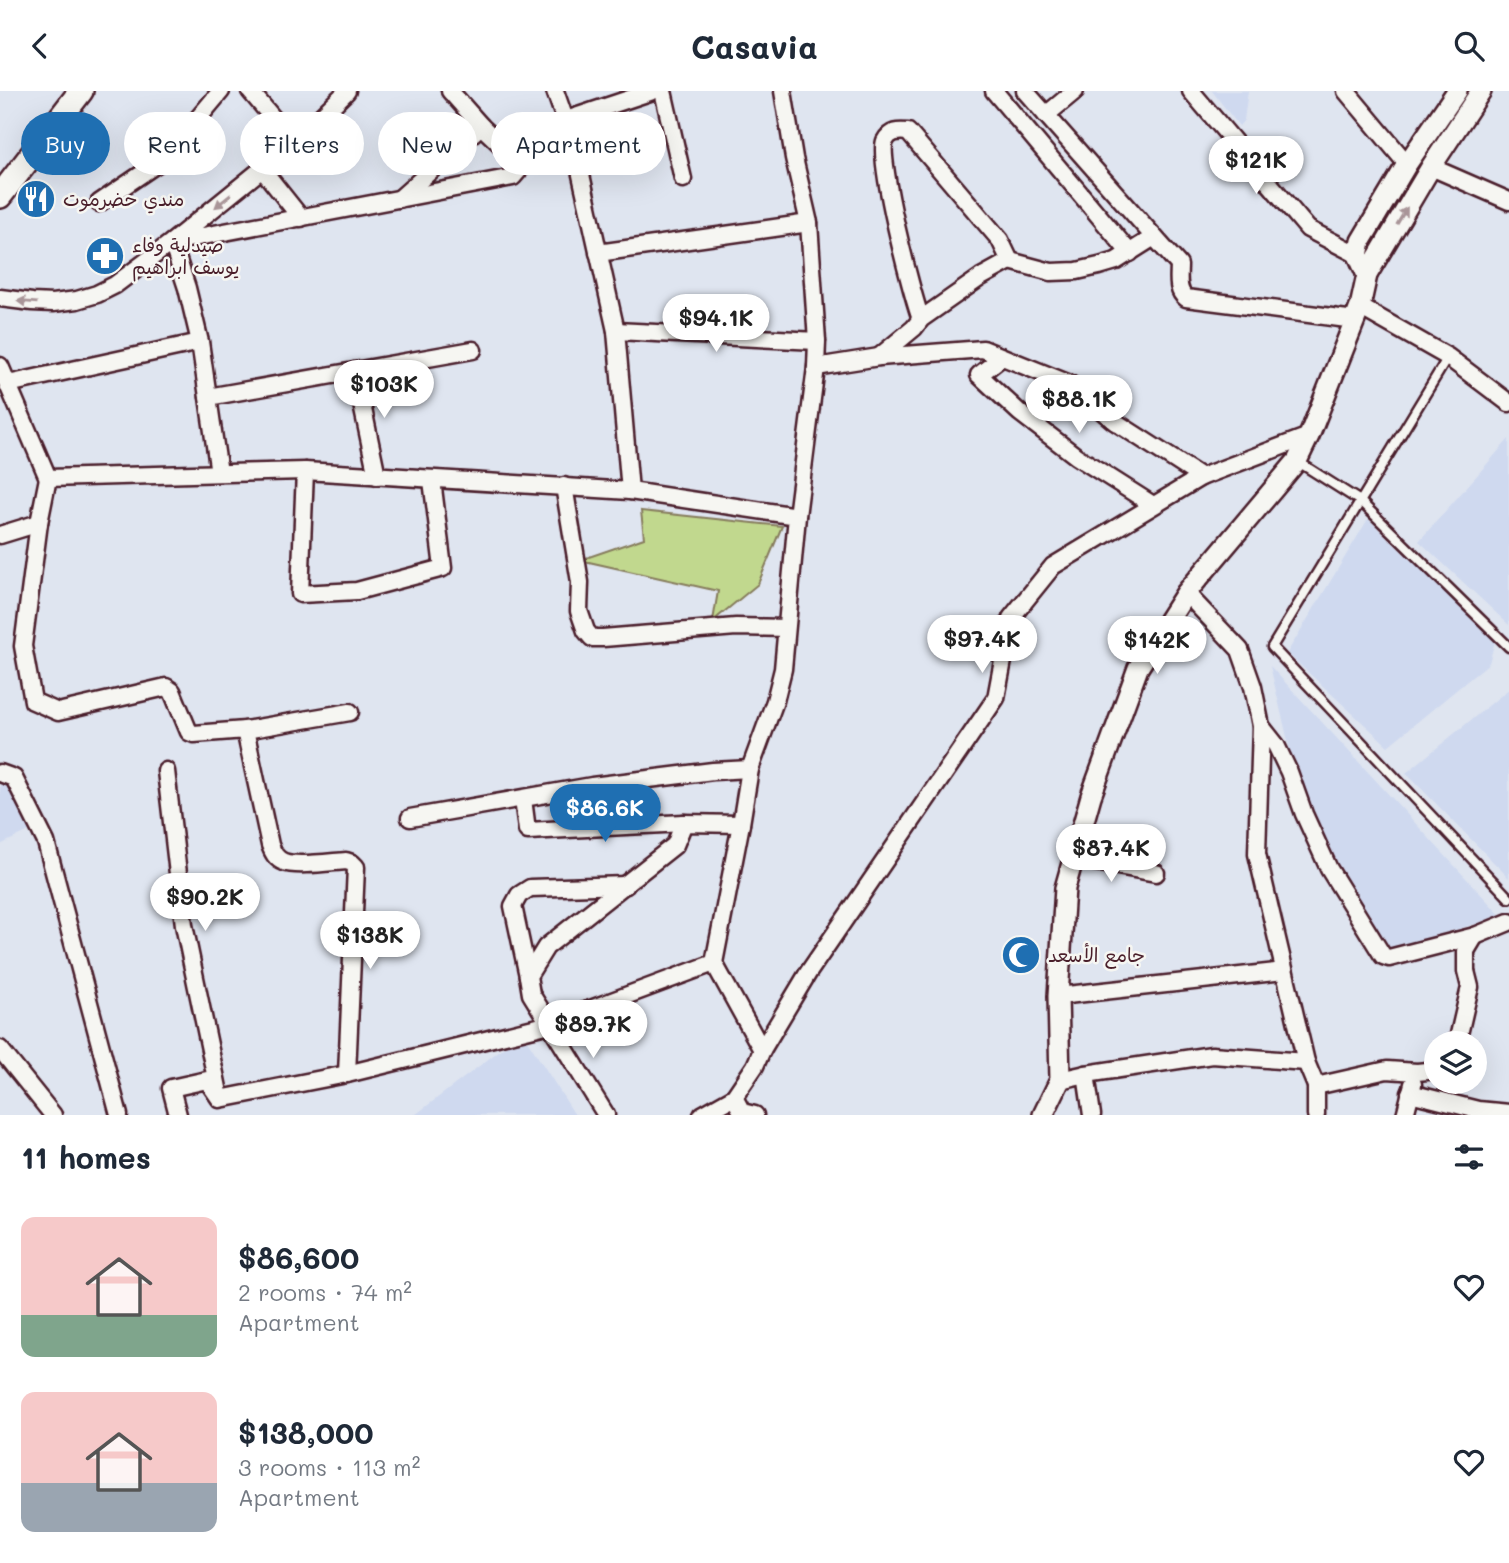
<!DOCTYPE html>
<meta charset="utf-8">
<style>
:root{--surface:#fff;--page:#f2f2f3;--text:#1f2937;--muted:#747a83;--accent:#1f6fb2}
body{margin:0;font-family:Mali,"Playpen Sans Arabic",sans-serif;background:var(--page);color:var(--text);height:100vh;display:flex;flex-direction:column;font-size:26px;white-space:nowrap}
*{box-sizing:border-box;margin:0}
p{font-size:23px;color:var(--muted)}
.icon{flex:none;width:38px;height:38px;fill:none;stroke:currentColor;stroke-width:2;stroke-linecap:round;stroke-linejoin:round}
.map{position:relative;height:1024px;overflow:hidden}
.side{display:flex;flex-direction:column;background:var(--surface);flex:1}
.side>*{flex:none}
.banner{position:absolute;left:21px;top:21px;width:700px;height:63px;display:flex;gap:14px}
.tools{position:absolute;left:1424px;top:940px;display:grid;gap:14px}
.tools a{display:grid;place-items:center;width:63px;height:63px;border-radius:50%;background:var(--surface);box-shadow:0 7px 28px #0002;font-size:35px}
.price{position:absolute;translate:-50% -60px;padding:0 16px;border-radius:24px;background:#fff;color:#222;font-size:23px;line-height:46px;filter:drop-shadow(0 2px 4px #0008)}
.price::after{content:'';position:absolute;left:50%;top:42px;width:21px;height:16px;margin-left:-10px;background:inherit;clip-path:polygon(0 0,100% 0,50% 100%)}
.price.current{background:var(--accent);color:#fff}
ul{padding:0;list-style:none}
li{display:flex;align-items:center;gap:21px;height:175px;padding:0 21px}
li span{display:grid;place-items:center;flex:none;width:196px;height:140px;border-radius:14px;color:#555}
li>.icon{margin-inline-start:auto}
span .icon{width:84px;height:84px;fill:#fffc;stroke-width:1}
li b{font-size:30px}
h2{display:flex;justify-content:space-between;align-items:center;height:84px;padding:0 21px;font-size:30px}
.tag{padding:0 24px;border-radius:32px;background:var(--surface);box-shadow:0 7px 28px #0002;font-size:24px;line-height:63px}
.tag.current{background:var(--accent);color:#fff}
header{display:flex;justify-content:space-between;align-items:center;height:91px;padding:0 21px;background:var(--surface);font-size:32px;font-weight:700}
.map>svg:first-child{display:block}
.built{fill:#cfd9ef}
.green{fill:#c1d88e;stroke:#867c5c;stroke-width:2}
.lines{fill:none;stroke-linecap:round;stroke-linejoin:round}
.service-casing{stroke:#4a1f2b;stroke-width:13}
.minor-casing{stroke:#4a1f2b;stroke-width:21}
.tertiary-casing{stroke:#4a1f2b;stroke-width:24}
.secondary-casing{stroke:#4a1f2b;stroke-width:28}
.service{stroke:#f6f6f2;stroke-width:8}
.minor{stroke:#f6f6f2;stroke-width:16}
.tertiary{stroke:#f6f6f2;stroke-width:19}
.secondary{stroke:#f6f6f2;stroke-width:23}
.oneway{fill:#a99598}
.labels{text-anchor:middle;stroke-width:5;stroke-linejoin:round;paint-order:stroke}
.poi-label{font-size:19px;fill:#4a1f2b;stroke:#f6f6f2;text-anchor:start}
</style>
<header><svg class="icon" aria-label="back" viewBox="0 0 24 24"><path d="M15 5l-7 7 7 7"/></svg>Casavia<svg class="icon" aria-label="search" viewBox="0 0 24 24"><circle cx="10" cy="10" r="6"/><path d="M15 15l6 6"/></svg></header>
<div class="map">
<svg width="1509" height="1024" viewBox="0 0 1509 1024">
<rect width="100%" height="100%" fill="#dfe5f0"/>
<filter id="ink" filterUnits="userSpaceOnUse"><feTurbulence type="fractalNoise" baseFrequency=".0143" numOctaves="2"/><feDisplacementMap in="SourceGraphic" scale="14" xChannelSelector="R" yChannelSelector="G"/><feConvolveMatrix kernelMatrix="1 2 1 2 8 2 1 2 1" color-interpolation-filters="sRGB"/></filter>
<g filter="url(#ink)">
<!-- built -->
<g class="built">
<path d="M1212,0H1248L1244,29L1239,35Z"/>
<path d="M1509,348V534L1419,450Z"/>
<path d="M1368,428L1495,550L1489,572L1388,655L1287,562Z"/>
<path d="M1270,575L1501,825L1384,861L1316,744L1292,667Z"/>
<path d="M1509,598V787L1406,682Z"/>
<path d="M0,689L8,692L31,739L0,754Z"/>
<path d="M527,949L575,1024H415L512,950Z"/>
</g>
<!-- green -->
<path class="green" d="M641,420L782,435L758,493L713,530L718,500L580,469L644,447Z"/>
<g class="lines">
<!-- service casing -->
<g class="service-casing">
<g id="service">
<path d="M1448,266L1272,556L1509,807"/>
<path d="M1297,370L1360,410L1509,556"/>
</g>
</g>
<!-- minor casing -->
<g class="minor-casing">
<g id="minor">
<path d="M250,0L294,52"/>
<path d="M555,0L575,57L616,240L630,400"/>
<path d="M663,0L683,88"/>
<path d="M994,0L1130,162"/>
<path d="M1025,0L1179,174C1179,185 1176,200 1186,207L1355,229"/>
<path d="M1191,0L1308,138L1358,164"/>
<path d="M1346,0L1407,73"/>
<path d="M1046,24L1075,0"/>
<path d="M566,29L653,0"/>
<path d="M1431,76L1509,110"/>
<path d="M262,78L301,127"/>
<path d="M399,108L481,35"/>
<path d="M99,112L164,68L221,0"/>
<path d="M598,162L809,132"/>
<path d="M1010,170L1051,181L1077,180L1099,175L1116,170L1154,146"/>
<path d="M0,207L32,211L53,212L77,209L97,203L115,194L172,151L294,52L347,0"/>
<path d="M1360,216L1448,266L1509,312"/>
<path d="M616,240L817,250"/>
<path d="M879,266L914,237L921,228C912,205 877,68 885,50C890,40 898,40 908,41L1000,149L1010,170L981,186L921,228"/>
<path d="M1002,266L979,284L1020,322L1076,365L1153,414"/>
<path d="M0,275L48,387L305,380L630,400L797,425"/>
<path d="M816,276L879,266L983,258L1070,293L1114,330L1201,386"/>
<path d="M355,280L377,385"/>
<path d="M8,293L200,251"/>
<path d="M208,306L473,259"/>
<path d="M305,380L300,503L357,500L443,477L432,389"/>
<path d="M219,382L200,251L187,197L172,151L513,86L519,79V71L481,35L450,0"/>
<path d="M48,387L39,432L23,555L33,610L58,621L166,596L172,600L189,641L194,643L245,639L270,754C273,762 276,768 284,771C296,776 331,771 346,770L352,772L356,776L347,983"/>
<path d="M564,395L580,491L579,520L586,540L592,547H603L736,536L786,537"/>
<path d="M0,444L39,432"/>
<path d="M1186,502L1240,559L1253,596L1261,635L1257,763L1306,971L1316,995V1024"/>
<path d="M1261,635L1276,654L1289,681L1304,723L1329,778L1383,865L1389,867L1475,845L1509,831"/>
<path d="M245,639L350,621"/>
<path d="M166,680L184,834L219,1002"/>
<path d="M0,682L14,687L46,751L119,1024"/>
<path d="M523,708L527,739L528,740L684,732L741,733"/>
<path d="M410,727L592,695L713,680L750,678"/>
<path d="M1073,767L1156,782"/>
<path d="M714,872L762,959L755,975L734,1006L742,1021L755,1024"/>
<path d="M528,885L513,815L519,804L530,797L626,794"/>
<path d="M1058,905L1284,880"/>
<path d="M1457,952L1470,896L1466,880V860L1475,845"/>
<path d="M0,958L53,1024"/>
<path d="M762,959L808,882L996,607L1011,527L1053,475L1201,386L1309,345"/>
<path d="M1086,983L1092,1024"/>
<path d="M1060,989L1086,983L1212,964L1306,971"/>
<path d="M1316,995L1387,979L1417,981L1437,979"/>
<path d="M1410,1002L1478,1019L1509,1022"/>
<path d="M178,1024L171,997L207,989L220,1008L347,983L550,933L714,872L741,733L750,678L775,610L783,578L797,425L816,276L817,250L809,132L794,67L783,0"/>
<path d="M606,1024L531,903L528,885L546,856L675,754L684,732"/>
<path d="M702,1024L734,1006"/>
<path d="M1405,1024L1413,993"/>
</g>
</g>
<!-- tertiary casing -->
<g class="tertiary-casing">
<g id="tertiary">
<path d="M1367,184L1358,164L1361,150L1407,73L1457,0"/>
<path d="M1043,1024L1060,989L1058,905L1065,797L1091,705L1138,577L1186,502L1297,370L1309,345L1355,229L1360,216L1367,184L1431,76L1481,0"/>
</g>
</g>
<!-- secondary casing -->
<g class="secondary-casing">
<path id="secondary" d="M0,105L81,0"/>
</g>
<!-- service -->
<use href="#service" class="service"/>
<!-- minor -->
<use href="#minor" class="minor"/>
<!-- tertiary -->
<use href="#tertiary" class="tertiary"/>
<!-- secondary -->
<use href="#secondary" class="secondary"/>
</g>
<!-- one-way arrows -->
<defs><path id="oneway-solid" d="M-6-.8H1V-3.2L6.5 0L1 3.2V.8H-6Z" transform="scale(1.75)"/></defs>
<g class="oneway">
<use href="#oneway-solid" transform="translate(223 110) rotate(141)"/>
<use href="#oneway-solid" transform="translate(1402 125) rotate(-59)"/>
<use href="#oneway-solid" transform="translate(27 211) rotate(-175)"/>
</g>
</g>
<!-- icons -->
<defs>
<g id="restaurant-disc" transform="scale(2.0125)"><circle r="9.5" fill="#1f6fb2" stroke="#f6f6f2"/><path d="M-5-6h1v4h1v-4h1v4h1v-4h1v5L-1.5 .5V6h-2V.5L-5-1ZM5-6V6H3V1.5H1.5Q1.5-4 5-6Z" fill="#fff"/></g>
<g id="pharmacy-disc" transform="scale(2.0125)"><circle r="9.5" fill="#1f6fb2" stroke="#f6f6f2"/><path d="M-2-6h4v4h4v4h-4v4h-4v-4h-4v-4h4Z" fill="#fff"/></g>
<g id="mosque-disc" transform="scale(2.0125)"><circle r="9.5" fill="#1f6fb2" stroke="#f6f6f2"/><path d="M3.5-4.9A6 6 0 1 0 3.5 4.9A5 5 0 1 1 3.5-4.9Z" fill="#fff"/></g>
</defs>
<g fill-rule="evenodd">
<use href="#restaurant-disc" x="36" y="108"/>
<use href="#pharmacy-disc" x="105" y="165"/>
<use href="#mosque-disc" x="1021" y="864"/>
</g>
<g class="labels">
<!-- poi labels -->
<g class="poi-label">
<text x="63" y="115">مندي حضرموت</text>
<text x="132" y="161">صيدلية وفاء<tspan x="132" dy="22">يوسف ابراهيم</tspan></text>
<text x="1048" y="871">جامع الأسعد</text>
</g>
</g>
</svg>
<div class="tools">
<a><svg class="icon" aria-label="layers" viewBox="0 0 24 24"><path d="M12 4l9 5-9 5-9-5zM3 14l9 5 9-5"/></svg></a>
</div>
<b class="price" style="left:1256px;top:105px">$121K</b>
<b class="price" style="left:716px;top:263px">$94.1K</b>
<b class="price" style="left:384px;top:329px">$103K</b>
<b class="price" style="left:1079px;top:344px">$88.1K</b>
<b class="price" style="left:982px;top:584px">$97.4K</b>
<b class="price" style="left:1157px;top:585px">$142K</b>
<b class="price current" style="left:605px;top:753px">$86.6K</b>
<b class="price" style="left:1111px;top:793px">$87.4K</b>
<b class="price" style="left:205px;top:842px">$90.2K</b>
<b class="price" style="left:370px;top:880px">$138K</b>
<b class="price" style="left:593px;top:969px">$89.7K</b>
<div class="banner">
<a class="tag current">Buy</a>
<a class="tag">Rent</a>
<a class="tag">Filters</a>
<a class="tag">New</a>
<a class="tag">Apartment</a>
</div>
</div>
<section class="side">
<h2>11 homes<svg class="icon" aria-label="filters" viewBox="0 0 24 24"><path d="M4 7h16M4 17h16"/><circle cx="9" cy="7" r="2"/><circle cx="15" cy="17" r="2"/></svg></h2>
<ul>
<li><span style="background:linear-gradient(#f6c9c9 70%,#7fa58c 0)"><svg class="icon" aria-label="home" viewBox="0 0 24 24"><path d="M3 11l9-7 9 7M6 9v11h12V9"/></svg></span><div><b>$86,600</b><p>2 rooms · 74 m²</p><p>Apartment</p></div><svg class="icon" aria-label="heart" viewBox="0 0 24 24"><path d="M12 20l-8-8c-3-5 5-10 8-4 3-6 11-1 8 4z"/></svg></li>
<li><span style="background:linear-gradient(#f6c9c9 65%,#9aa5b1 0)"><svg class="icon" aria-label="home" viewBox="0 0 24 24"><path d="M3 11l9-7 9 7M6 9v11h12V9"/></svg></span><div><b>$138,000</b><p>3 rooms · 113 m²</p><p>Apartment</p></div><svg class="icon" aria-label="heart" viewBox="0 0 24 24"><path d="M12 20l-8-8c-3-5 5-10 8-4 3-6 11-1 8 4z"/></svg></li>
</ul>
</section>
